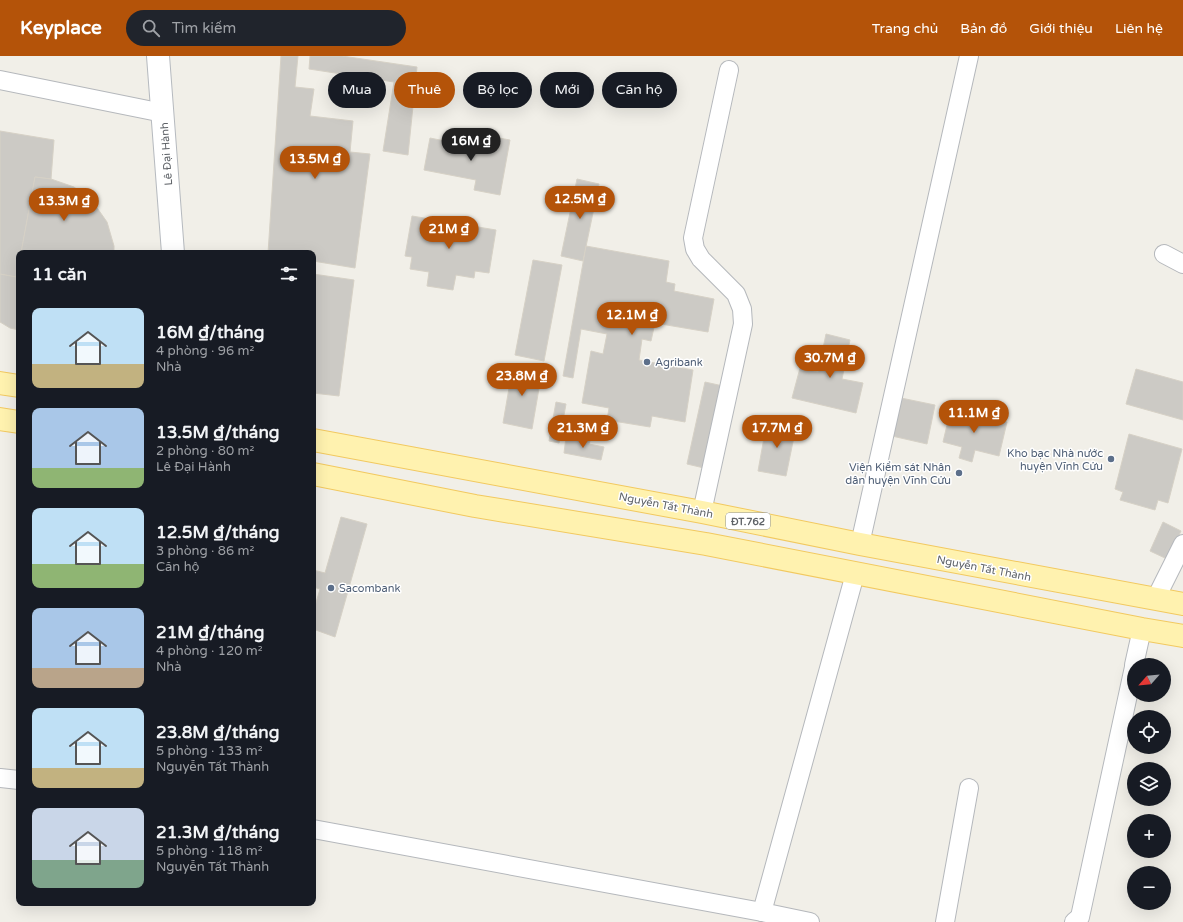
<!DOCTYPE html>
<html lang="vi">
<meta charset="utf-8">
<style>
:root{--surface:#171b24;--page:#20242c;--text:#f1f3f6;--muted:#9ea1a6;--accent:#b45309}
body{margin:0;font-family:"Varela Round",sans-serif;background:var(--page);color:var(--text);height:100vh;display:flex;flex-direction:column;font-size:15px;white-space:nowrap}
*{box-sizing:border-box;margin:0}
p{font-size:13px;color:var(--muted)}
.icon{flex:none;width:22px;height:22px;fill:none;stroke:currentColor;stroke-width:2;stroke-linecap:round;stroke-linejoin:round}
.map{position:relative;flex:1;overflow:hidden}
.panel{position:absolute;left:16px;top:194px;width:300px;height:656px;display:flex;flex-direction:column;background:var(--surface);border-radius:8px;box-shadow:0 4px 16px #0002}
.panel>*{flex:none}
.hud{position:absolute;left:328px;top:16px;width:380px;height:36px;display:flex;gap:8px}
.needle{width:26px;rotate:243deg}
.fabs{position:absolute;left:1127px;top:602px;display:grid;gap:8px}
.fabs a{display:grid;place-items:center;width:44px;height:44px;border-radius:50%;background:var(--surface);box-shadow:0 4px 16px #0002;font-size:20px}
.price{position:absolute;translate:-50% -34px;padding:0 9px;border-radius:14px;background:var(--accent);color:#fff;font-size:13px;line-height:26px;filter:drop-shadow(0 1px 2px #0008)}
.price::after{content:'';position:absolute;left:50%;top:24px;width:12px;height:9px;margin-left:-6px;background:inherit;clip-path:polygon(0 0,100% 0,50% 100%)}
.price.current{background:#222;color:#fff}
ul{padding:0;list-style:none}
li{display:flex;align-items:center;gap:12px;height:100px;padding:0 16px}
li span{display:grid;place-items:center;flex:none;width:112px;height:80px;border-radius:8px;color:#555}
li>.icon{margin-inline-start:auto}
span .icon{width:48px;height:48px;fill:#fffc;stroke-width:1}
li b{font-size:17px}
h2{display:flex;justify-content:space-between;align-items:center;height:48px;padding:0 16px;font-size:17px}
.chip{padding:0 14px;border-radius:18px;background:var(--surface);box-shadow:0 4px 16px #0002;font-size:14px;line-height:36px}
.chip.current{background:var(--accent);color:#fff}
header{display:flex;align-items:center;gap:24px;box-sizing:border-box;height:56px;padding:0 20px;background:var(--accent);color:#fff}
header strong{font-size:19px}
nav{display:flex;gap:22px;margin-inline-start:auto;font-size:14px}
.search{width:280px;height:36px;background:var(--page);display:flex;align-items:center;gap:10px;box-sizing:border-box;padding:0 14px;border-radius:22px;color:var(--muted);font-size:15px}
.map>svg:first-child{display:block}
.building{fill:#cccac5;stroke:#d6d1c6}
.lines{fill:none;stroke-linecap:round;stroke-linejoin:round}
.street-casing{stroke:#b5b8bc;stroke-width:20}
.secondary-casing{stroke:#b6babf;stroke-width:24}
.primary-casing{stroke:#f2c960;stroke-width:24}
.street{stroke:#fff;stroke-width:18}
.secondary{stroke:#fff;stroke-width:22}
.primary{stroke:#fff2af;stroke-width:22}
.service-dot{fill:#5c6f8a;stroke:#fff;stroke-width:1.5}
.labels{text-anchor:middle;stroke-width:3;stroke-linejoin:round;paint-order:stroke}
.shield{fill:#fff;stroke:#8f9295;stroke-width:1}
.shield-label{font-size:10px;font-weight:bold;fill:#5f6368}
.street-label{font-size:11px;fill:#5f6368;stroke:#fff}
.service-label{font-size:11px;fill:#4e5e75;stroke:#fff;text-anchor:start}
</style>
<header>
<strong>Keyplace</strong>
<div class="search"><svg class="icon" aria-label="search" viewBox="0 0 24 24"><circle cx="10" cy="10" r="6"/><path d="M15 15l6 6"/></svg>Tìm kiếm</div>
<nav><a>Trang chủ</a><a>Bản đồ</a><a>Giới thiệu</a><a>Liên hệ</a></nav>
</header>
<div class="map">
<svg width="1183" height="866" viewBox="0 0 1183 866">
<rect width="100%" height="100%" fill="#f1efe8"/>
<!-- building -->
<g class="building">
<path d="M281,0H298L295,31L314,33L310,60L353,65L350,96L370,98L355,212L313,205V197H268Z"/>
<path d="M310,0H342L417,11L408,99L383,95L394,26L309,13Z"/>
<path d="M0,75L54,84L51,123L35,121L21,197H19V206L16,221L0,218Z"/>
<path d="M483,79L510,84L500,139L474,134L476,124L424,114L430,82L480,92Z"/>
<path d="M35,121L51,123L74,131L93,146L107,166L114,190V197H21Z"/>
<path d="M577,123L599,128L583,205L561,200Z"/>
<path d="M412,160L496,174L489,217L475,215L474,222L456,219L453,234L427,230L429,216L410,213L412,201L405,200Z"/>
<path d="M586,190L669,205L666,226L675,228L674,235L714,243L708,276L655,267L651,285L642,283L639,304L693,314L685,366L652,360L650,371L607,364L609,352L582,347L591,295L603,298L607,278L581,273L573,322L563,320Z"/>
<path d="M533,204L562,209L544,305L515,299Z"/>
<path d="M19,206V274L10,272L0,266V218L16,221Z"/>
<path d="M313,218L354,224L339,340L313,337Z"/>
<path d="M826,278L850,284L842,323L863,327L856,357L792,342L800,312L818,316Z"/>
<path d="M513,309L542,315L532,373L503,367Z"/>
<path d="M1136,313L1183,326V364L1126,348Z"/>
<path d="M705,326L723,330L704,412L687,408Z"/>
<path d="M901,342L935,349L927,388L892,380Z"/>
<path d="M556,346L566,348L559,387L549,385Z"/>
<path d="M951,352L1007,366L999,400L975,394L972,406L959,402L962,391L943,386Z"/>
<path d="M767,365L796,371L786,420L758,415Z"/>
<path d="M1129,378L1182,393L1168,447L1158,444L1155,454L1120,444L1123,436L1115,433Z"/>
<path d="M566,381L590,385L589,388L604,391L601,404L564,397Z"/>
<path d="M341,461L367,468L335,581L313,573V557L320,533L313,531V514L325,517Z"/>
<path d="M1163,466L1181,475L1167,503L1150,495Z"/>
</g>
<g class="lines">
<!-- street casing -->
<g class="street-casing">
<g id="street">
<path d="M0,24L163,57"/>
<path d="M1164,198L1183,208"/>
<path d="M702,456L743,268L742,253L736,238L701,203L695,193L693,182L729,14"/>
<path d="M860,488L969,0"/>
<path d="M1155,544L1183,488"/>
<path d="M1134,609L1142,573"/>
<path d="M0,722L19,724"/>
<path d="M313,773L762,856L810,866"/>
<path d="M762,856L855,518"/>
<path d="M945,866L969,732"/>
<path d="M1074,866L1080,861L1134,611"/>
</g>
</g>
<!-- secondary casing -->
<g class="secondary-casing">
<path id="secondary" d="M158,0L173,197"/>
</g>
<!-- primary casing -->
<g class="primary-casing">
<g id="primary">
<path d="M0,327L19,330"/>
<path d="M0,363L19,366"/>
<path d="M313,384L702,456L860,488L1183,548"/>
<path d="M313,418L475,450L706,488L1142,573L1183,580"/>
</g>
</g>
<!-- street -->
<use href="#street" class="street"/>
<!-- secondary -->
<use href="#secondary" class="secondary"/>
<!-- primary -->
<use href="#primary" class="primary"/>
</g>
<!-- markers -->
<g class="service-dot">
<circle cx="647" cy="306" r="4"/>
<circle cx="1111" cy="403" r="4"/>
<circle cx="959" cy="417" r="4"/>
<circle cx="331" cy="532" r="4"/>
</g>
<g class="labels">
<!-- shield labels -->
<rect class="shield" x="726" y="457" width="44" height="16" rx="3"/>
<g class="shield-label">
<text x="748" y="469">ĐT.762</text>
</g>
<!-- street labels -->
<g class="street-label">
<text transform="translate(166 98) rotate(-94)" y="4">Lê Đại Hành</text>
<text transform="translate(666 449) rotate(11)" y="4">Nguyễn Tất Thành</text>
<text transform="translate(984 512) rotate(11)" y="4">Nguyễn Tất Thành</text>
</g>
<!-- service labels -->
<g class="service-label">
<text x="655" y="310">Agribank</text>
<text x="1103" y="401" text-anchor="end">Kho bạc Nhà nước<tspan x="1103" dy="13">huyện Vĩnh Cửu</tspan></text>
<text x="951" y="415" text-anchor="end">Viện Kiểm sát Nhân<tspan x="951" dy="13">dân huyện Vĩnh Cửu</tspan></text>
<text x="339" y="536">Sacombank</text>
</g>
</g>
</svg>
<div class="fabs">
<a><svg class="needle" viewBox="-14 -14 28 28"><path d="M0-13l5 13h-10z" fill="#e53935"/><path d="M0 13l5-13h-10z" fill="#9ea1a6"/></svg></a>
<a><svg class="icon" aria-label="locate" viewBox="0 0 24 24"><circle cx="12" cy="12" r="6"/><path d="M12 2v4M12 18v4M2 12h4M18 12h4"/></svg></a>
<a><svg class="icon" aria-label="layers" viewBox="0 0 24 24"><path d="M12 4l9 5-9 5-9-5zM3 14l9 5 9-5"/></svg></a>
<a>+</a>
<a>−</a>
</div>
<b class="price current" style="left:471px;top:106px">16M ₫</b>
<b class="price" style="left:315px;top:124px">13.5M ₫</b>
<b class="price" style="left:580px;top:164px">12.5M ₫</b>
<b class="price" style="left:64px;top:166px">13.3M ₫</b>
<b class="price" style="left:449px;top:194px">21M ₫</b>
<b class="price" style="left:632px;top:280px">12.1M ₫</b>
<b class="price" style="left:830px;top:323px">30.7M ₫</b>
<b class="price" style="left:522px;top:341px">23.8M ₫</b>
<b class="price" style="left:974px;top:378px">11.1M ₫</b>
<b class="price" style="left:583px;top:393px">21.3M ₫</b>
<b class="price" style="left:777px;top:393px">17.7M ₫</b>
<div class="hud">
<a class="chip">Mua</a>
<a class="chip current">Thuê</a>
<a class="chip">Bộ lọc</a>
<a class="chip">Mới</a>
<a class="chip">Căn hộ</a>
</div>
<section class="panel">
<h2>11 căn<svg class="icon" aria-label="filters" viewBox="0 0 24 24"><path d="M4 7h16M4 17h16"/><circle cx="9" cy="7" r="2"/><circle cx="15" cy="17" r="2"/></svg></h2>
<ul>
<li><span style="background:linear-gradient(#bfe0f5 70%,#c2b280 0)"><svg class="icon" aria-label="home" viewBox="0 0 24 24"><path d="M3 11l9-7 9 7M6 9v11h12V9"/></svg></span><div><b>16M ₫/tháng</b><p>4 phòng · 96 m²</p><p>Nhà</p></div></li>
<li><span style="background:linear-gradient(#a9c7e8 75%,#8fb573 0)"><svg class="icon" aria-label="home" viewBox="0 0 24 24"><path d="M3 11l9-7 9 7M6 9v11h12V9"/></svg></span><div><b>13.5M ₫/tháng</b><p>2 phòng · 80 m²</p><p>Lê Đại Hành</p></div></li>
<li><span style="background:linear-gradient(#bfe0f5 70%,#8fb573 0)"><svg class="icon" aria-label="home" viewBox="0 0 24 24"><path d="M3 11l9-7 9 7M6 9v11h12V9"/></svg></span><div><b>12.5M ₫/tháng</b><p>3 phòng · 86 m²</p><p>Căn hộ</p></div></li>
<li><span style="background:linear-gradient(#a9c7e8 75%,#b9a48a 0)"><svg class="icon" aria-label="home" viewBox="0 0 24 24"><path d="M3 11l9-7 9 7M6 9v11h12V9"/></svg></span><div><b>21M ₫/tháng</b><p>4 phòng · 120 m²</p><p>Nhà</p></div></li>
<li><span style="background:linear-gradient(#bfe0f5 75%,#c2b280 0)"><svg class="icon" aria-label="home" viewBox="0 0 24 24"><path d="M3 11l9-7 9 7M6 9v11h12V9"/></svg></span><div><b>23.8M ₫/tháng</b><p>5 phòng · 133 m²</p><p>Nguyễn Tất Thành</p></div></li>
<li><span style="background:linear-gradient(#c9d6e8 65%,#7fa58c 0)"><svg class="icon" aria-label="home" viewBox="0 0 24 24"><path d="M3 11l9-7 9 7M6 9v11h12V9"/></svg></span><div><b>21.3M ₫/tháng</b><p>5 phòng · 118 m²</p><p>Nguyễn Tất Thành</p></div></li>
</ul>
</section>
</div>
